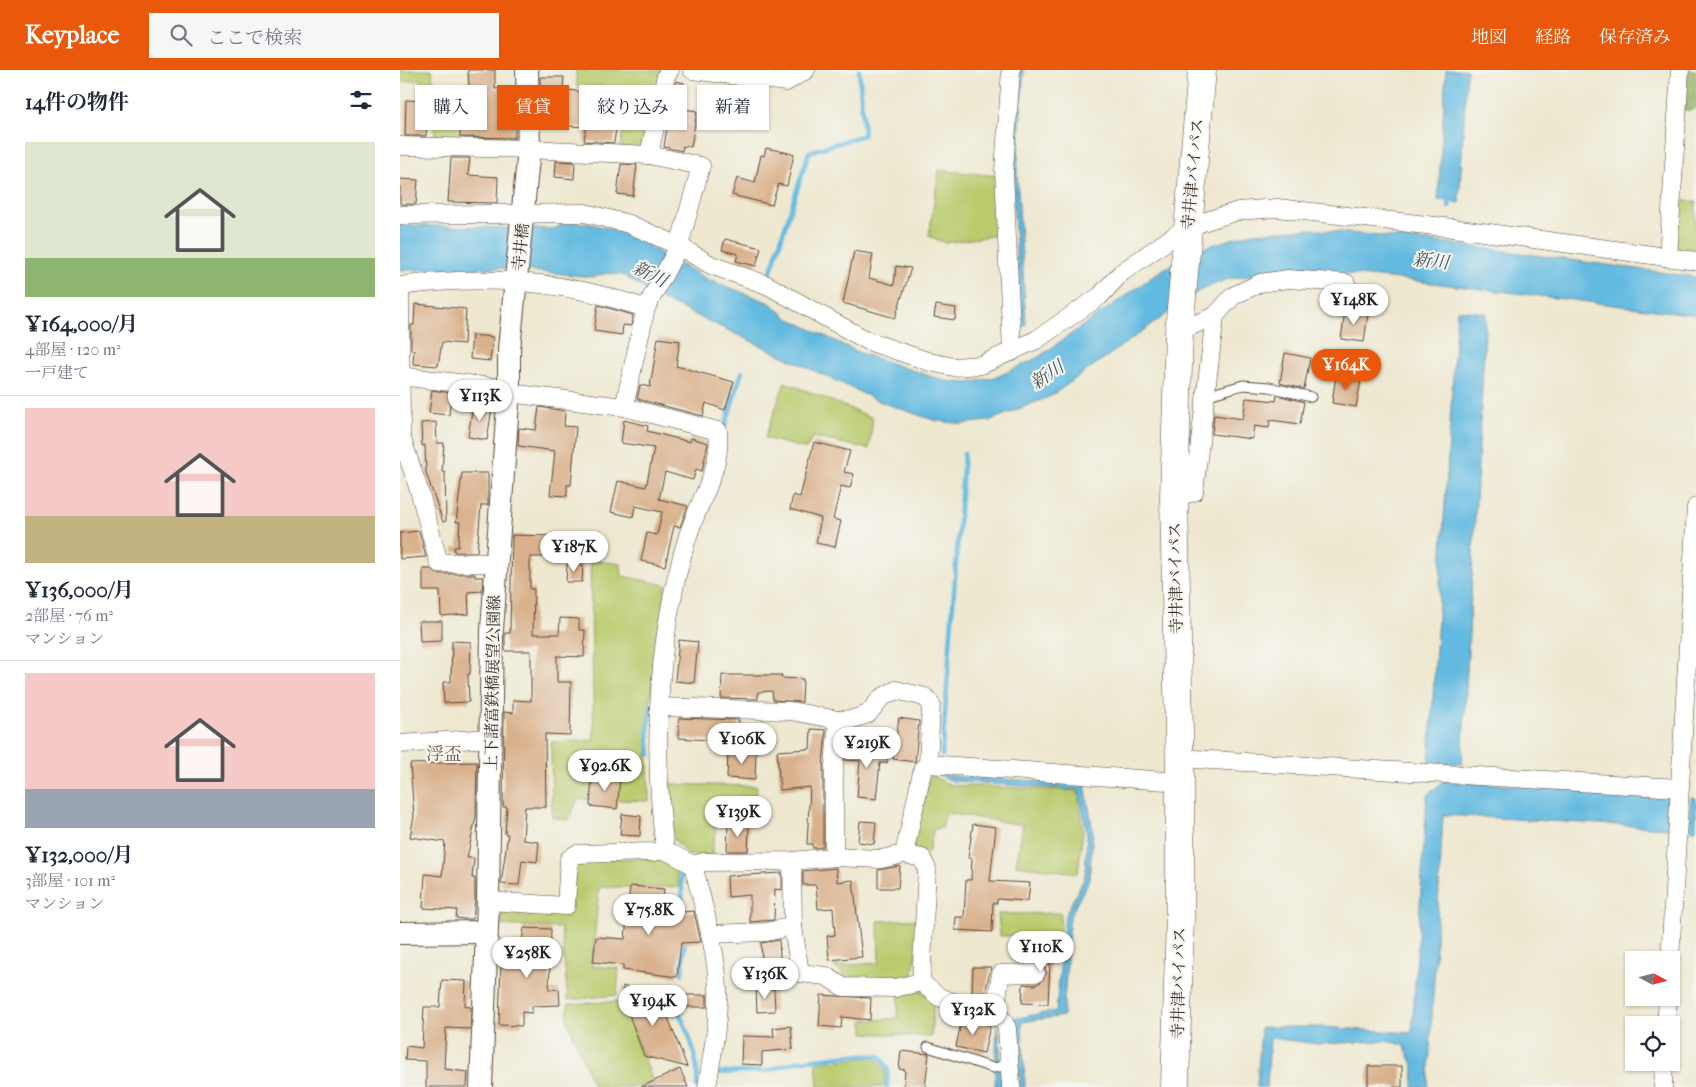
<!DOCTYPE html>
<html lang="ja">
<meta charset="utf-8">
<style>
:root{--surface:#fff;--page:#f6f6f7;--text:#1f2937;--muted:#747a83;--line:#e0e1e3;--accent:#ea580c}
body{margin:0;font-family:"IM FELL French Canon","Noto Serif JP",serif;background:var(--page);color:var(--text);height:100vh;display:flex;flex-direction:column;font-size:19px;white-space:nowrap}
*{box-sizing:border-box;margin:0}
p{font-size:16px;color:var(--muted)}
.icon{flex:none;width:28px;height:28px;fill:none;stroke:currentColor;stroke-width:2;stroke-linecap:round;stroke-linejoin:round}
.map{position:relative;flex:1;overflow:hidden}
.panel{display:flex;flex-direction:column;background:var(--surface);width:400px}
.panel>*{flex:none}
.top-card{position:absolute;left:15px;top:15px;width:475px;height:45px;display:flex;gap:10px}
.needle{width:32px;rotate:97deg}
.buttons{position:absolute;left:1225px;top:881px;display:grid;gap:10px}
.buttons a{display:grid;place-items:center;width:55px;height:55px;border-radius:0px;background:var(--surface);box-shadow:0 1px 4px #0004;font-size:25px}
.price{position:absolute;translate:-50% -42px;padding:0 11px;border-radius:18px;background:#fff;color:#222;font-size:16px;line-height:32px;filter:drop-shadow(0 1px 2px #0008)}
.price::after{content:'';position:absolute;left:50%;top:30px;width:15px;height:11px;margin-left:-8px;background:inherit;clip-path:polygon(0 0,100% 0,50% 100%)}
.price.selected{background:var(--accent);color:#fff}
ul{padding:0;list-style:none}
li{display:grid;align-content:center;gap:10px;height:265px;padding:0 25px}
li+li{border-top:1px solid var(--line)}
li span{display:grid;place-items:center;height:155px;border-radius:0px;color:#555}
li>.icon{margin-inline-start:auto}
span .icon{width:90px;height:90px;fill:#fffc;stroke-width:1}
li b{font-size:21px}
h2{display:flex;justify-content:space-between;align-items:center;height:60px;padding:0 25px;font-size:21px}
.chip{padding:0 18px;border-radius:0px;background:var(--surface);box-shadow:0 1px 4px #0004;font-size:18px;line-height:45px}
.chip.selected{background:var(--accent);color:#fff}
header{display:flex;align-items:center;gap:30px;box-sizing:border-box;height:70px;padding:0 25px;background:var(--accent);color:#fff}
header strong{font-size:24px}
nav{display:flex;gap:28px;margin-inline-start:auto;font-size:18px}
.search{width:350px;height:45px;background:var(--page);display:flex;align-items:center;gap:12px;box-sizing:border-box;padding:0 18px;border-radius:0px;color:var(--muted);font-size:19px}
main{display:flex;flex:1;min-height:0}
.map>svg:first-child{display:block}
.green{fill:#bacb6e;stroke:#7a7a46}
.forest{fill:#93af61;stroke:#676c40}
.water{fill:#63bae0;stroke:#4f727f}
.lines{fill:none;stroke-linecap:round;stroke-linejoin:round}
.stream{stroke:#63bae0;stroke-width:4.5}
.building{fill:#d9b18c}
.service-casing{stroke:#564639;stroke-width:11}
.minor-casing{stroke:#564639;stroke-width:19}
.tertiary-casing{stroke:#564639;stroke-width:24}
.trunk-casing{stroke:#564639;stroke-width:29}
.service{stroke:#fff;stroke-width:9}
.minor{stroke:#fff;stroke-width:18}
.tertiary{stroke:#fff;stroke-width:22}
.trunk{stroke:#fff;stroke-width:28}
.labels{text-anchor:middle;stroke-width:4;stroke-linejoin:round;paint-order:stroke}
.street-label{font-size:16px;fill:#3b2a1e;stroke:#f6f6f2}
.water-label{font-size:18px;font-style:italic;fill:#475558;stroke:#f6f6f2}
.neighbourhood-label{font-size:18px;fill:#725944;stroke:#f6f6f2}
</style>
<header>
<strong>Keyplace</strong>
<div class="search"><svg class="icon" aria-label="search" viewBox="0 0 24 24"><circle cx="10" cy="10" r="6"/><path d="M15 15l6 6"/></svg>ここで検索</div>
<nav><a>地図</a><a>経路</a><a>保存済み</a></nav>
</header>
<main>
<section class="panel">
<h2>14件の物件<svg class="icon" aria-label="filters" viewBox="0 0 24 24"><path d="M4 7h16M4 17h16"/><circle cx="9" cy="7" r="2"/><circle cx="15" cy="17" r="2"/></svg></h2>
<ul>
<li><span style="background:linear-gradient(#dfe7d0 75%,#8fb573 0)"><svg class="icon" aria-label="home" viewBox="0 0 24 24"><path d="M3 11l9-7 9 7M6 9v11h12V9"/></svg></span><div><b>¥164,000/月</b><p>4部屋 · 120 m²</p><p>一戸建て</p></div></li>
<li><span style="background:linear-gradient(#f6c9c9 70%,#c2b280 0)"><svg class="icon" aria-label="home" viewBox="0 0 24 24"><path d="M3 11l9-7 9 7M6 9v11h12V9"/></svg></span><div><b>¥136,000/月</b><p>2部屋 · 76 m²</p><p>マンション</p></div></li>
<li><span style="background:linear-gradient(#f6c9c9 75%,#9aa5b1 0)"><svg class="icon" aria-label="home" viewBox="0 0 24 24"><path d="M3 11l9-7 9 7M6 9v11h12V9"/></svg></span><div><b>¥132,000/月</b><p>3部屋 · 101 m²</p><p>マンション</p></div></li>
</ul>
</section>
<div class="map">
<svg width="1296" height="1017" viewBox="0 0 1296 1017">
<rect width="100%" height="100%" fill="#f6f6f2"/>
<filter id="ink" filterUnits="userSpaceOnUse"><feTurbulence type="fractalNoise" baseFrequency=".02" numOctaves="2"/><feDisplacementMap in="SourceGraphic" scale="10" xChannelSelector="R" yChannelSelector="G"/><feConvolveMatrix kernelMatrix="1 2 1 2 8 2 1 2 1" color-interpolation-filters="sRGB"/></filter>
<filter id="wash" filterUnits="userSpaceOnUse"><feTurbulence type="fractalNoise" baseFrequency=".0096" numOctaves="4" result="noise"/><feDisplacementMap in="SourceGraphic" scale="20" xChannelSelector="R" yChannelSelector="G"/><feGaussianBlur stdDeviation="1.12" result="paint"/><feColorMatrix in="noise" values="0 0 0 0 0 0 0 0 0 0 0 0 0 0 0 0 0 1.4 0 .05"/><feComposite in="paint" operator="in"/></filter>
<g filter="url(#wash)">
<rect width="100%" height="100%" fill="#eee8d0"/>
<!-- green -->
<g class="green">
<path d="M0,0H32L33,11L49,15L50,41L87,45V74L35,72L34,25L20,10L0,12Z"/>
<path d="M176,0H261L245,81L220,78L228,34L207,31L205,16L177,17Z"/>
<path d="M539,100L599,106L598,165L545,173L529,166Z"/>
<path d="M1277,130L1296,132V179L1274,177Z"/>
<path d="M385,312L473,348L469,379L413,367L406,379L365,368Z"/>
<path d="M190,490L221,494L222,506L266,515L247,657L249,731L178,729L168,750L152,747L151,672L194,670Z"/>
<path d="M530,705L551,715L678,721L683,761L678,803L616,795L623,755L546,743L542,758L534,759L528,783L513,780Z"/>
<path d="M267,714L357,716L356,750L317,752L311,786L288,785L270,765Z"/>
<path d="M263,788L276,798L279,817H199L192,896L219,898L217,925L168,930L161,858L98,855L100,837L171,841L174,789Z"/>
<path d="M661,843L660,864L600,866L598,844Z"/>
<path d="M522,849L512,909L452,911L433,896L479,893L478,851Z"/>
<path d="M522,921L534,930L531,967L464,963L463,951L497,948L499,924Z"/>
<path d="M223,931L253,1012L239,1017H194L167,950L168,934Z"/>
<path d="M476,987L485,1000V1017H418L416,992Z"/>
</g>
<!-- forest -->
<path class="forest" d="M1285,0H1296V39L1282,41Z"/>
<!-- water -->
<g class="water">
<path d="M619,0H624L617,103L626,255L620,258L612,103Z"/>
<path d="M1046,0H1067L1059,133L1038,130Z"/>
<path d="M164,151C196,153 218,160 248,173L250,177L263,185L307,209L370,233L388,248L460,283L545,311L568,313L599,306L637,288L765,198L802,178L852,163L911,159L1046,173L1296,207V245L999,209L879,197L860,204L828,209L799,221L651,326L589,351L561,354L533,350L481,332L259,228L223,205L207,203L193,207L102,198L0,200V155L153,159L161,156Z"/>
<path d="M1057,240L1086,243L1062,694L1029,692Z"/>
<path d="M543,700L551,706L685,714L693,763L689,810L670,846L663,946L622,952L625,1017H620L616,953H610L607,947L617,948L656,941L665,845L685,807L687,764L679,720L553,711L539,705Z"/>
<path d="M1044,711L1271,726L1269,758L1043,745L1028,1017H1013L1014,997L1004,975L986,971L918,974L870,968L867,1017H857L861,957H921L1012,963L1027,725Z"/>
<path d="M1291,727L1296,728V760H1289Z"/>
<path d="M597,956L599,961L602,1017H595Z"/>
</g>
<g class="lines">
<!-- stream -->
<g class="stream">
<path d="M1049,137V126"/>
<path d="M370,204L409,82L464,65L459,0"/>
<path d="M325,356L342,302"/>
<path d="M250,685L248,662L251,635"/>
<path d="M542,685L564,384"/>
<path d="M277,794L280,796L284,848"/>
<path d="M282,904L285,868"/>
<path d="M280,920L273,929C286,957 300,986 297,1017"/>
<path d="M318,1003L367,1001L398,991L451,985L480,986L488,999L487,1017"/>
</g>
</g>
<g id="blocks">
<!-- building -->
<g class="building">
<path d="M68,0H95V19L114,17L115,68L60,67L61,48H71Z"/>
<path d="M140,7H164L163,19L201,25L200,34L219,37L214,73L184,71L186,57L152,55L153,34L152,30H141Z"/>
<path d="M276,11L284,13L282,26L273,25Z"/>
<path d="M6,30L28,31L26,66H5Z"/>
<path d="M270,37L297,41L291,77L283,76L282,81L264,77Z"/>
<path d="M366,78L394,84L387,116L378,114L372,135L332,125L337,108L355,113L361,85L364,86Z"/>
<path d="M51,88H70L68,105L98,107L97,133L48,132Z"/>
<path d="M156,91L175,92L174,109L155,107Z"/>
<path d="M221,94L237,95L233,126L217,124Z"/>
<path d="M0,109L18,110L16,134H0Z"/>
<path d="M325,169L361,178L356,196L336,191L338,184L322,180Z"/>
<path d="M454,181L473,184L469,208L494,215L496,196L511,198L495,248L443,233Z"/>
<path d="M15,234L66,239L64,274L42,272L38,296L13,294L14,280H11V255H14Z"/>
<path d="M198,235L233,245L231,256L223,255L222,265L194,261Z"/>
<path d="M536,235L556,238L555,250L534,247Z"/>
<path d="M945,241L968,244L964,272L941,269Z"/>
<path d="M72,265L93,267L90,291L70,289Z"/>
<path d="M258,268L280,271L276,296L334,312L325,340L306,333L303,346L237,329L240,315L250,317Z"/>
<path d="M885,283L910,288L904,319L880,313Z"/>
<path d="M936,305L961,310L956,337L932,333Z"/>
<path d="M32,320L51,323L49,345L29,343Z"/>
<path d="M877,325L904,332L900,354L870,350L869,358L854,356L852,369L812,364L814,345L843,349L846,328L876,331Z"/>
<path d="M73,335L92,338L87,370L68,367Z"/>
<path d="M139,337L165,341L164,356L176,357L171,415H167V426L150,425L155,381L118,376L119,358L136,360Z"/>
<path d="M224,350L248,356L247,361L290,372L291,368L308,373L302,401L296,399L293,410L265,402L259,429L288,436L280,457L274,456L265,496L241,491L247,463L257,465L262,442L235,436L233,447L211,442L218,411L246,417L254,378L221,373Z"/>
<path d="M36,352L37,373H44L42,402H45L46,451L43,452L26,403L25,375L22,376L21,353Z"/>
<path d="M414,372L450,381L444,402L454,404L450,418L441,416L433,449L441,451L435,477L416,473L421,448L390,439L393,425L400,427Z"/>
<path d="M62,403H88V435H81L77,482H54V477H58L60,452H56Z"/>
<path d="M19,461L26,487L0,489V463Z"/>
<path d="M112,465L157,466V487H130V519H134L133,564H159L160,548L179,549V560H185L184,587L157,586V612H171L170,665L145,664L146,737H125L123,770L139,772L137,792L122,790L119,815L101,814L108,764H105L107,737H103L104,642L113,643V630L131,631V581H105V563H110Z"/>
<path d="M167,494L183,495L182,512H166Z"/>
<path d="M23,499H31L39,504H75V507H83L82,521L68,522L69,544L41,546L40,521H23Z"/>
<path d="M19,551H42V571L20,572Z"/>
<path d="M279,570L298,572L294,613L275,611Z"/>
<path d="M52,571L71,572L70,604H68L69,632L44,633L43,612H51Z"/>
<path d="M322,605H382L381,608L403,609L402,632L373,630L372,621L358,622V629L321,628Z"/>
<path d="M279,648L339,650L338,676L309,674V670L278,668Z"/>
<path d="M499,648L519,651L515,692L493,689Z"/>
<path d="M411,659L426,660L423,696V777L413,778L412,774H407L410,717L380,720L377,681L410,679Z"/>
<path d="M446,676L488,680L487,693H480L476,729L457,727L460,691L445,690Z"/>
<path d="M328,680L356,681L355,710L327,708Z"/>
<path d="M77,692L76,747L67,788H74L72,808H75V830L73,849H64L56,848L57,840L23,838L25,804L42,806L45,772L10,767L14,746L10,694Z"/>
<path d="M192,706L220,708L217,739L190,736Z"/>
<path d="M222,744L241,746L240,766L220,765Z"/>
<path d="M460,751L476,752L474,774L458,772Z"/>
<path d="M328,754L349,755L348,781H327Z"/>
<path d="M573,754L596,757L590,811L630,813L628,831L597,829V833H593L592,862L555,860L556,847H564L566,810H571L572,788H568Z"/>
<path d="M500,796L498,818H478V800Z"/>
<path d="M436,798L437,812L453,810L462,887L429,890L427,866L435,865L433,838L418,839L416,815H403V801Z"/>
<path d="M382,803V820L375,819L374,850L350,852V825L328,827L327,806Z"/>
<path d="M230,816L264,819L263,837L272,838L271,843L294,841L301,872L281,873L277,907L223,900V895L193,892L196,867L225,869Z"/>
<path d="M124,858L151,859L149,920L159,919L160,935L132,936V943L122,942V956L99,955L101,893H119Z"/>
<path d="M637,867L656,868L654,893L650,892L648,934L622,933L623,914L635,915L641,912L647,903L645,897L636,892Z"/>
<path d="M379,870L381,901L363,903L361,873Z"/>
<path d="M573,897H591L585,924H572Z"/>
<path d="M42,910L66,911L65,936L71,937L70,959L46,958L44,999L68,1002L67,1017H26V991L5,990L6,976L22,978L24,937H40Z"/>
<path d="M223,916L261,929L287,997L244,986L223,928Z"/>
<path d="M356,919H374L375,941L357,942Z"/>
<rect x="286" y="925" width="21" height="12"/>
<path d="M421,925L471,928L470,950L442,947L441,958L419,956Z"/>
<path d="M562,947L590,956L584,983L556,977Z"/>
<path d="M391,956L393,979L362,982V995L341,994L342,966L374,967L373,958Z"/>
<path d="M501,981L529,984L525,1017H504L505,1000L499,999Z"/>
<rect x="968" y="996" width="34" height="21"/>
<path d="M280,999L288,1017H241Z"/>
</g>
</g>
</g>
<g filter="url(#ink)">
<use href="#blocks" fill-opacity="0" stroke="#564639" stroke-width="1"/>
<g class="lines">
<!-- service casing -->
<g class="service-casing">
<g id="service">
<path d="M805,326L843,315L869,317L911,327"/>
<path d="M528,977L593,998L610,995"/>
</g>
</g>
<!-- minor casing -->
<g class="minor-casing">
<g id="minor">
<path d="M292,0L386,12L406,0"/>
<path d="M611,0L604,100L612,282"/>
<path d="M0,76L129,79L249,85L301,96L279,176L246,238L224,337"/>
<path d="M249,85L266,5L270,0"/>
<path d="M0,145L185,143L229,154L279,176L311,195L367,215L468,271L530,292L554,297L581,295L636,270L700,226L721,203L787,157L838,141L877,138L1053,158L1296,191"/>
<path d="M1268,188L1280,0"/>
<path d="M0,216L1,366L19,420L39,493H95"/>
<path d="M0,216C61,208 122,208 183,221C204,225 225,232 246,238"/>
<path d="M779,261L815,246L833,226L860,213L888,209L946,213"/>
<path d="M0,306L109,319"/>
<path d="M109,323L224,337L318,361C322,394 304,422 293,452C285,471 280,494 275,514C256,599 254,694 265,780"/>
<path d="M774,428L794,422L815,246"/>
<path d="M259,637L391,641L438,650L453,649L468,644L481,628L496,620L525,627L531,634L528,694"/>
<path d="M0,674L91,668"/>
<path d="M780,694L794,689L1279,718"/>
<path d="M504,784L523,698L528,694L766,711L780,709"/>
<path d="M434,787V696L438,650"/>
<path d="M293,795L304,792L392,791L434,787L481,789L504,784L522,788L527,799L521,912L495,918L443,917L426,906L400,903L393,856L392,791"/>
<path d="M88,831L166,836L169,789L176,784L254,782L265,780L293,795C303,835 316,877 318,918C319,951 312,985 307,1017"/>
<path d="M310,864L367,862L393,856"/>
<path d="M1270,890L1296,437"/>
<path d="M521,912L539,927L603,950L607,958L611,1017"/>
<path d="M591,944L595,939L601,904L636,903"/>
<path d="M1266,955L1268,928"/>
<path d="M1263,1017L1264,992"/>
</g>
</g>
<!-- tertiary casing -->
<g class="tertiary-casing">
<g id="tertiary">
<path d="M0,863L86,862"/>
<path d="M81,1017L88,831L92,560L109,319V279L129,79L127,0"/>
</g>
</g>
<!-- trunk casing -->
<g class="trunk-casing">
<path id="trunk" d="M775,1017L780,847V709L774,428L779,261L802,0"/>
</g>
<!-- service -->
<use href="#service" class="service"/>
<!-- minor -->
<use href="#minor" class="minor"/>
<!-- tertiary -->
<use href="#tertiary" class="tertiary"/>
<!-- trunk -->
<use href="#trunk" class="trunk"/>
</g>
</g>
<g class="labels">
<!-- street labels -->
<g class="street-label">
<text transform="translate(792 104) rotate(-85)" y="6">寺井津バイパス</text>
<text transform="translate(120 177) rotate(-84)" y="6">寺井橋</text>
<text transform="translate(775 508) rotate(-91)" y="6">寺井津バイパス</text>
<text transform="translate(92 613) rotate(-89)" y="6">上下諸富鉄橋展望公園線</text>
<text transform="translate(778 913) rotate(-89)" y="6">寺井津バイパス</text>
</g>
<!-- water labels -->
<g class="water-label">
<text transform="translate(1031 191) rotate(6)" y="6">新川</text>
<text transform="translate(250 204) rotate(26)" y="6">新川</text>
<text transform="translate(647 305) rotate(-34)" y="6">新川</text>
</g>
<!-- neighbourhood labels -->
<g class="neighbourhood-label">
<text x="44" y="690">浮盃</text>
</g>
</g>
</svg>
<div class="buttons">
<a><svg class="needle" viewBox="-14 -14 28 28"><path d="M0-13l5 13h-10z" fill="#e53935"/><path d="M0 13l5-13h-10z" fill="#747a83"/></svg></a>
<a><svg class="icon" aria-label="locate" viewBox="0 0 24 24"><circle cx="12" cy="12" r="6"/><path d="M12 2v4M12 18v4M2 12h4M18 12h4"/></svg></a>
</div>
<b class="price" style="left:954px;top:256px">¥148K</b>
<b class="price selected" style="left:946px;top:321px">¥164K</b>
<b class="price" style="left:80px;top:352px">¥113K</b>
<b class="price" style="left:174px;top:503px">¥187K</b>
<b class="price" style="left:342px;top:695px">¥106K</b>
<b class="price" style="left:467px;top:699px">¥219K</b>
<b class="price" style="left:205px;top:722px">¥92.6K</b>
<b class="price" style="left:338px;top:768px">¥139K</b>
<b class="price" style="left:249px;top:866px">¥75.8K</b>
<b class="price" style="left:641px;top:903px">¥110K</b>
<b class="price" style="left:127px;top:909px">¥258K</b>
<b class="price" style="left:365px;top:930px">¥136K</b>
<b class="price" style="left:253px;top:957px">¥194K</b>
<b class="price" style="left:573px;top:966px">¥132K</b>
<div class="top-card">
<a class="chip">購入</a>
<a class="chip selected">賃貸</a>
<a class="chip">絞り込み</a>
<a class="chip">新着</a>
</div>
</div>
</main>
